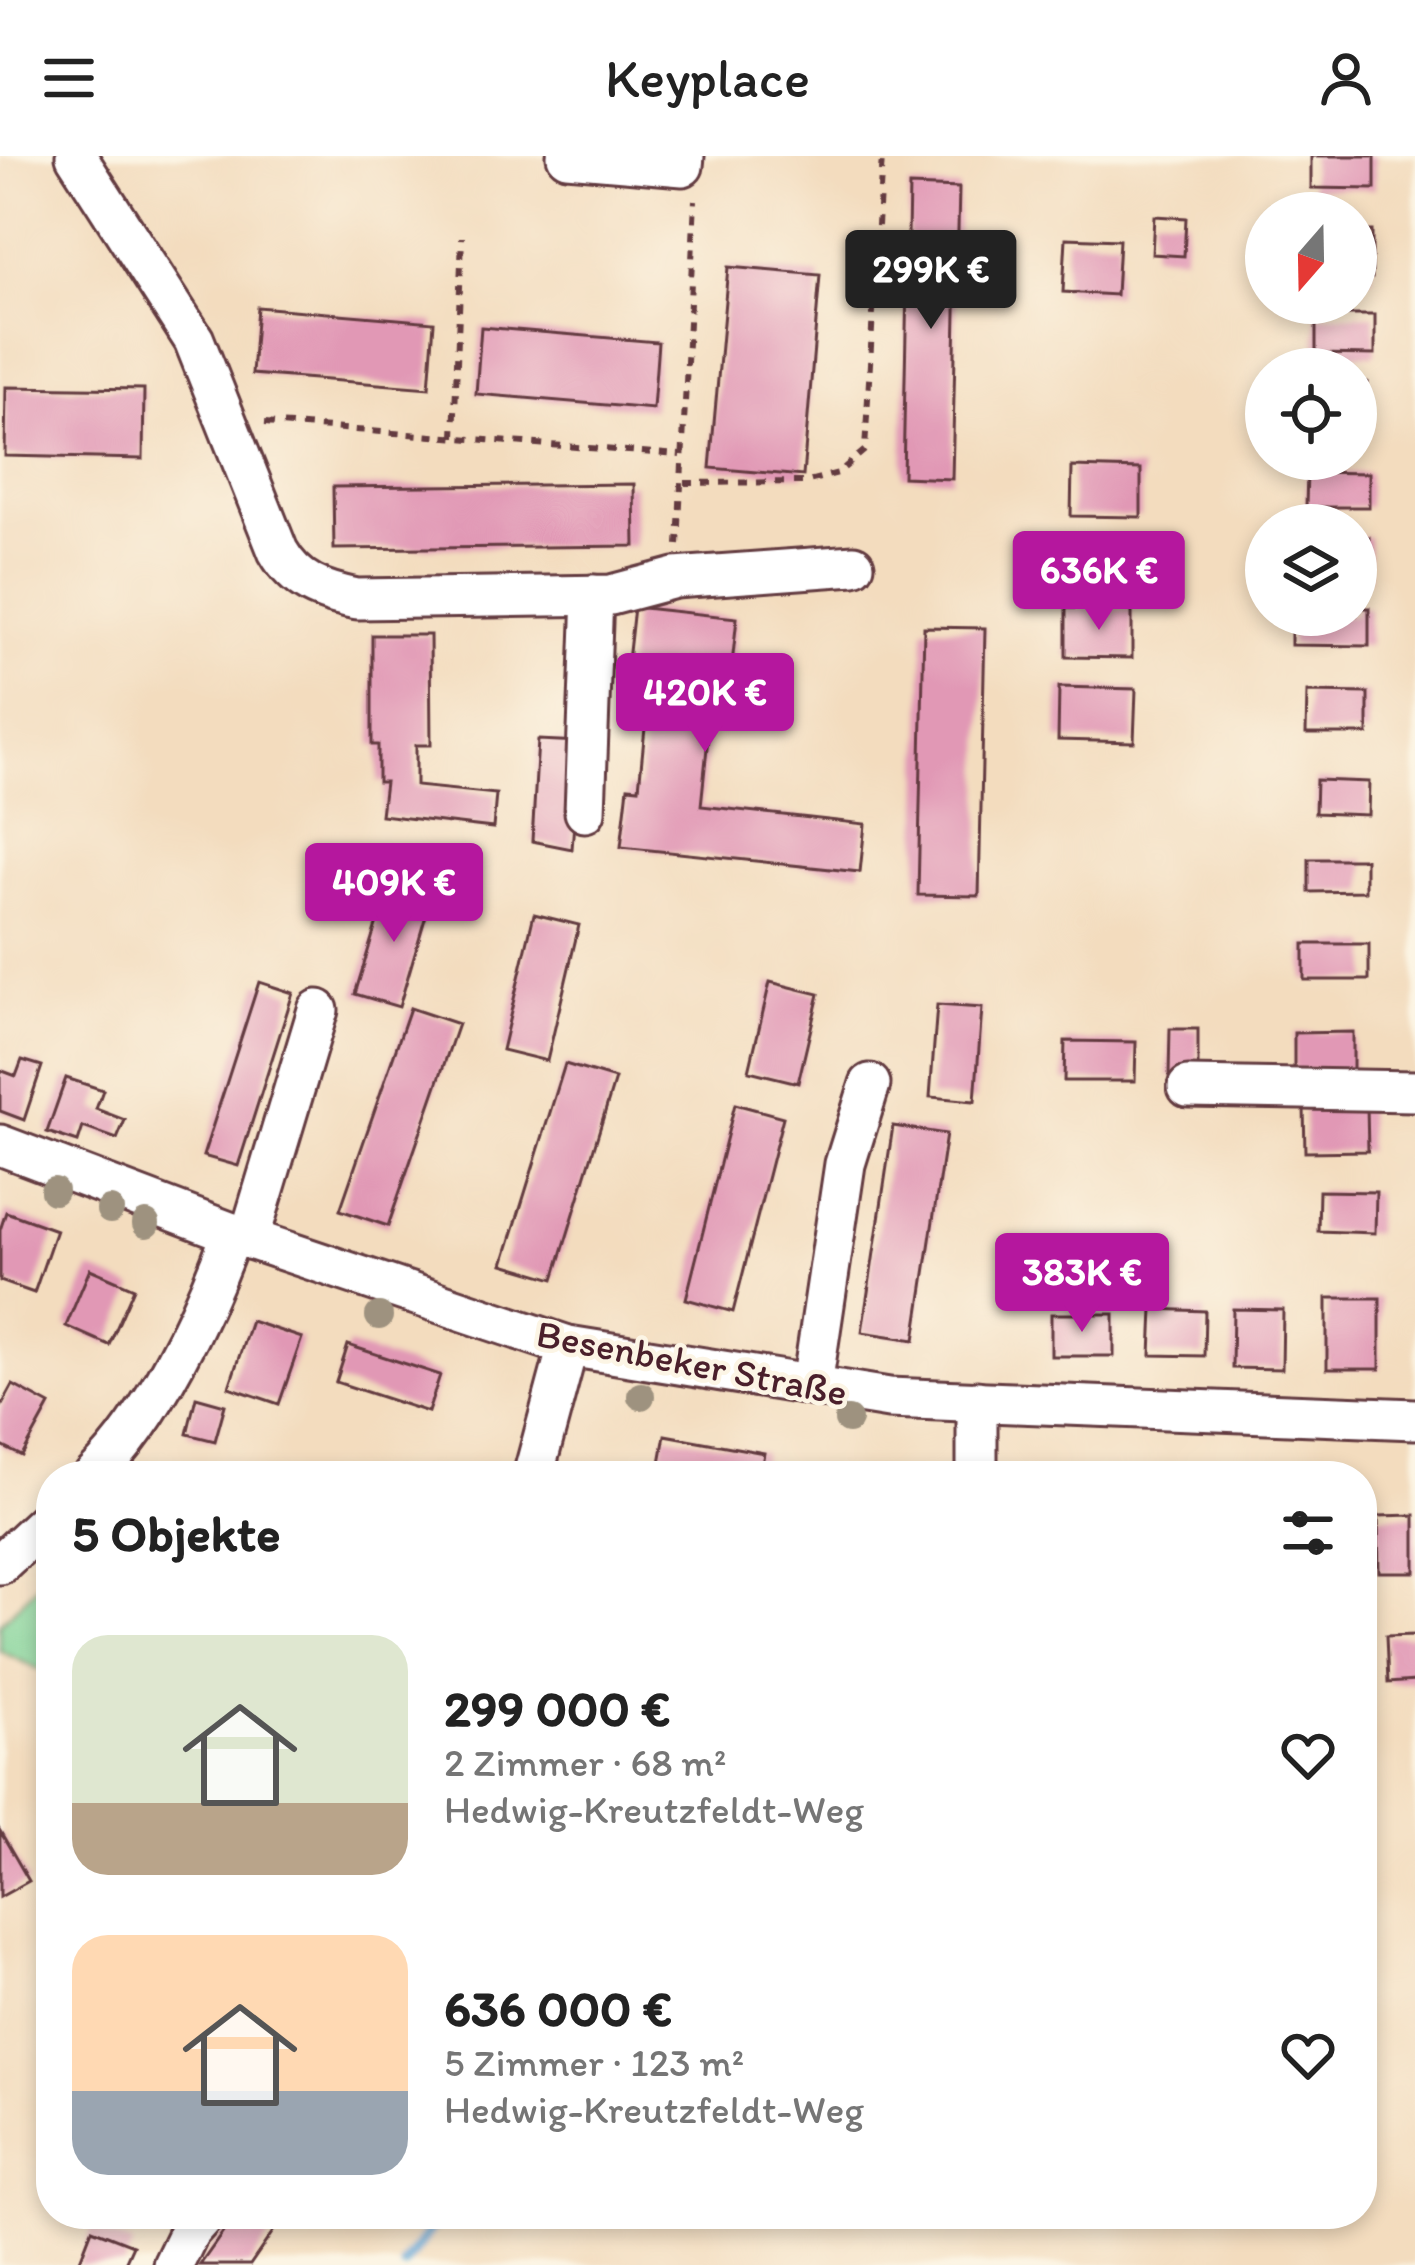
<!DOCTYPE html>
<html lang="de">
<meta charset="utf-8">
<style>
:root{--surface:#fff;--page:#f6f6f6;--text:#222;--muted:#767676;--accent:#b5179e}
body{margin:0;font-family:Itim,sans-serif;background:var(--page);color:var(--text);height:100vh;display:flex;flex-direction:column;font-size:45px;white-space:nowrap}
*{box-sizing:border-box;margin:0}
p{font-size:39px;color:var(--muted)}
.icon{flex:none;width:66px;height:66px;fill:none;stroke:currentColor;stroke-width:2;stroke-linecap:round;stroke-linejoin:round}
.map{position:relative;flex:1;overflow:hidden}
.drawer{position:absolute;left:36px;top:1305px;width:1341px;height:768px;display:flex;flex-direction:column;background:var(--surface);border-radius:48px;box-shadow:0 6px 18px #0003}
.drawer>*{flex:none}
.needle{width:78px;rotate:200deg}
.tools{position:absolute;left:1245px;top:36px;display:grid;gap:24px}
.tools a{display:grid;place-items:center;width:132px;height:132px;border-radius:50%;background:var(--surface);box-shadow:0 6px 18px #0003;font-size:60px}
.price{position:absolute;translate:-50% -102px;padding:0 27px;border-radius:12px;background:var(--accent);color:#fff;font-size:39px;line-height:78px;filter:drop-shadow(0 3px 6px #0008)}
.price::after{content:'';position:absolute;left:50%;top:72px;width:36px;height:27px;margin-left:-18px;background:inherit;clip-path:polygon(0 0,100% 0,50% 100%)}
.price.current{background:#222;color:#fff}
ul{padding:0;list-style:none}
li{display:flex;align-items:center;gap:36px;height:300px;padding:0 36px}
li span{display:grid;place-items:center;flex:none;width:336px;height:240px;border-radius:36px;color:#555}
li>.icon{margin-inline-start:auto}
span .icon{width:144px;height:144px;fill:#fffc;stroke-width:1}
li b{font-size:51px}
h2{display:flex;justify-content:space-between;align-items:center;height:144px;padding:0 36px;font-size:51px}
header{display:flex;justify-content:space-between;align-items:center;height:156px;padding:0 36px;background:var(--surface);font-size:54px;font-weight:600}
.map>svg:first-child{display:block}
.green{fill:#7dd296;stroke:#647860;stroke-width:3}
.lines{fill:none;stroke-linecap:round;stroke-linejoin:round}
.stream{stroke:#63a5d7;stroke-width:10}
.building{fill:#e198b5}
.minor-casing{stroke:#633b41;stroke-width:45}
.path{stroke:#633b41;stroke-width:6;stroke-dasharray:9 9;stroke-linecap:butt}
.minor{stroke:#fff;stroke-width:39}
.tree{fill:#9e927f}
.labels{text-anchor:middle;stroke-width:9;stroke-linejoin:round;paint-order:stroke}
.street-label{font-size:39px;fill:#4a1f2b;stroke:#fcf5e5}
</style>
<header><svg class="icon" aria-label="menu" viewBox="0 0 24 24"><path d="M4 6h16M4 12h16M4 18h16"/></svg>Keyplace<svg class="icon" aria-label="person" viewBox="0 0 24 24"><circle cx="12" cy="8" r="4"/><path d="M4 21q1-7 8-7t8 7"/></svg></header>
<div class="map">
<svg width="1415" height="2109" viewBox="0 0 1415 2109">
<rect width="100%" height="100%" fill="#fcf5e5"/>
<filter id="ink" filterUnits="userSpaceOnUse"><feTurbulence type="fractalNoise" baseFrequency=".00833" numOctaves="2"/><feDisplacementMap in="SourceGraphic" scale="24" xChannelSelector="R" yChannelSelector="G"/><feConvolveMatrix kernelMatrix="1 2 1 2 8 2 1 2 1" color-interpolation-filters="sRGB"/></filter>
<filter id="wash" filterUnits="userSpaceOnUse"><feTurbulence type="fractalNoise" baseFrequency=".004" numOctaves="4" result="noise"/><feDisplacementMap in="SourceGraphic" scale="48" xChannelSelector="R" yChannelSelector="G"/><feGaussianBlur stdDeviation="2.7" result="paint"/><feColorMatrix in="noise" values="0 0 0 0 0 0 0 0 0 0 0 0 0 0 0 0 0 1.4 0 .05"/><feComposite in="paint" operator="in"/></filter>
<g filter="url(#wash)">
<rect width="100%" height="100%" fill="#f3dcbe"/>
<!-- green -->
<path class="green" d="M51,1414V1519L0,1495V1468Z"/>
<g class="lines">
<!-- stream -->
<path class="stream" d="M404,2109L442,2058"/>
</g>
<g id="blocks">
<!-- building -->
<g class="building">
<path d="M1311,0H1375V33L1311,32Z"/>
<path d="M909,30L959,32L952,323L903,321Z"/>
<path d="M1154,60L1186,62L1184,100L1152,98Z"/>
<rect x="1356" y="75" width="16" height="47"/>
<path d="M1066,82L1119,84L1116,139L1063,136Z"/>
<path d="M728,111L820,119L803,320L710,312Z"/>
<path d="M257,151L434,166L429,232L252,218Z"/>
<path d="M1316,159H1375V199L1316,198Z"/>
<path d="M481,171L658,186L653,253L476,238Z"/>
<rect x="1356" y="226" width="11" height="44"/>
<path d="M6,231L144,233L143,303L5,300Z"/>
<path d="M1072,311L1141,313V361L1071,360Z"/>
<path d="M1307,316L1369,317V351H1306Z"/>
<path d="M634,328L635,390L334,393L333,331Z"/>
<rect x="1356" y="381" width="13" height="41"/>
<path d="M634,451L737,462L727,555L711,553L701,650L865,668L860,716L621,691L628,631L639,632L647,552L623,550Z"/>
<path d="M1066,452L1132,453V502L1066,501Z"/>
<path d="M1356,452H1369V490L1291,489V459H1356Z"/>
<path d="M924,471L985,472L979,740L918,739Z"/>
<path d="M372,479H430L431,589H416V630L496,638L493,672L381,659L385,626H378V589H372Z"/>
<path d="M1059,531L1136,533L1134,586L1058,584Z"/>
<path d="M1307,536L1368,537V578H1306Z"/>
<path d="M538,584L580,586L572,693L532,685Z"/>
<path d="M1316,624L1369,626L1368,659L1315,657Z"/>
<path d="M1309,703H1365V735L1309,736Z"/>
<path d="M389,726L432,739L399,851L355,838Z"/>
<path d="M534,758L579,769L547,905L502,894Z"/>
<rect x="1304" y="788" width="65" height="36"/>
<path d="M259,826L293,837L238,1010L203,1000Z"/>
<path d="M770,826L819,838L798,927L749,915Z"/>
<path d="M937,849L982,852L975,945L930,941Z"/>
<path d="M410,852L458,868L388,1070L340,1054Z"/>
<path d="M1170,873H1198V921L1169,920Z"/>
<path d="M1353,876V914L1294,915V877Z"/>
<path d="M1065,885L1136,886L1135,925H1064Z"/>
<path d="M22,904L42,910L24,964L0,955V914L16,920Z"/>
<path d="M565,908L615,923L554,1123L503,1108Z"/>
<path d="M66,922L103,934L96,953L125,964L117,983L83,971L78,986L47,976Z"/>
<path d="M735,948L783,961L733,1156L686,1143Z"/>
<path d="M1367,950L1368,995L1305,996L1304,951Z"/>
<path d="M893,970L946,978L915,1184L862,1176Z"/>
<path d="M1319,1035L1376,1036L1375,1077L1318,1075Z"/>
<path d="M6,1056L56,1074L34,1137L0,1125V1074Z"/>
<path d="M90,1113L134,1132L109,1189L66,1170Z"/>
<rect x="1327" y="1142" width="53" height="71"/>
<path d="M1153,1153L1205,1155L1204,1200L1151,1199Z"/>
<path d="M1233,1153L1283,1154L1282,1213L1232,1212Z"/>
<rect x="1051" y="1158" width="63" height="42"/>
<path d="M251,1165L302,1182L279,1248L229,1231Z"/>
<path d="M348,1189L440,1219L428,1256L336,1226Z"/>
<path d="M13,1229L50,1249L22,1300L0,1289V1253Z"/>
<path d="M196,1241L225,1249L215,1285L187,1278Z"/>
<path d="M665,1279L764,1297L760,1320L658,1318Z"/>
<path d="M1415,1359V1416H1379L1378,1360Z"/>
<path d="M1415,1479V1525L1388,1527L1386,1480Z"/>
<path d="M0,1675L29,1725L0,1741Z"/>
<path d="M236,2058H285L250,2109H200Z"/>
<path d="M92,2073L133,2089L124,2109H78Z"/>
</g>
</g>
</g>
<g filter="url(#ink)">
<use href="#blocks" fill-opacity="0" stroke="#633b41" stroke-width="3"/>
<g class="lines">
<!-- minor casing -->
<g class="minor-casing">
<g id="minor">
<path d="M76,0L194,184L278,395C296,427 322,436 357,443L611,439L675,422L854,409"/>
<path d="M567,0L683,10L684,0"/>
<path d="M585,656L593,439"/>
<path d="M1188,931L1415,935"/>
<path d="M0,989L232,1077L568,1190L889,1242L1415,1263"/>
<path d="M249,1083L318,854"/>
<path d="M812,1229L845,1008L870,928"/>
<path d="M94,1320C154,1262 204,1155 232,1077"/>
<path d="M533,1320L568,1190"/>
<path d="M977,1320V1245"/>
<path d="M0,1408L51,1361"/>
<path d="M173,2109L189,2076L205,2058"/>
</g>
</g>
<!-- path -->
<g class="path">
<path d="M265,267L680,299"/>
<path d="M454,281L462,81"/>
<path d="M685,327L805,326L838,317L865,294L882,0"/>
<path d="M678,389L695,44"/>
</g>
<!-- minor -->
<use href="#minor" class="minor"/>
</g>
<!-- trees -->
<g class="tree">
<circle cx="54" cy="1035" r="14"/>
<circle cx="110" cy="1054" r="14"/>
<circle cx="146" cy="1068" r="14"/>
<circle cx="379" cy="1160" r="14"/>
<circle cx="641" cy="1240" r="14"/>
<circle cx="848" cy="1264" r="14"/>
</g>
</g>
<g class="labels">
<!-- street labels -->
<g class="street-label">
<text transform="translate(692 1206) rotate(11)" y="14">Besenbeker Straße</text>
</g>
</g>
</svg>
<div class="tools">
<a><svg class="needle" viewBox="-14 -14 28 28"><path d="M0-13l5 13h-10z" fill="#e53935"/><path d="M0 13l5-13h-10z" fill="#767676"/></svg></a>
<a><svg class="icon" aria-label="locate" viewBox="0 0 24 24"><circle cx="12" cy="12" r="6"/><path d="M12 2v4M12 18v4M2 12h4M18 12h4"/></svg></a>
<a><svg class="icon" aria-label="layers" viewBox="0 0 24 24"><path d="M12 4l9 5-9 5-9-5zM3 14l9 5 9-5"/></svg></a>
</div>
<b class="price current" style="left:931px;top:176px">299K €</b>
<b class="price" style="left:1099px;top:477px">636K €</b>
<b class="price" style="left:705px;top:599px">420K €</b>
<b class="price" style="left:394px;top:789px">409K €</b>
<b class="price" style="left:1082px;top:1179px">383K €</b>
<section class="drawer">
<h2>5 Objekte<svg class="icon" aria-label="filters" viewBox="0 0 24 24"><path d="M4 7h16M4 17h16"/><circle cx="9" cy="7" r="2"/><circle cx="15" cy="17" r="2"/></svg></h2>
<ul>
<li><span style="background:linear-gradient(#dfe7d0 70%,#b9a48a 0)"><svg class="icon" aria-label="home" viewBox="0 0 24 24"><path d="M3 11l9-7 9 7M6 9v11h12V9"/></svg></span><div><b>299 000 €</b><p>2 Zimmer · 68 m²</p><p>Hedwig-Kreutzfeldt-Weg</p></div><svg class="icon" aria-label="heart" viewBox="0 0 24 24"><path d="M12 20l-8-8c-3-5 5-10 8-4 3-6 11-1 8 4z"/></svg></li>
<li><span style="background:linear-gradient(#ffd9b3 65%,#9aa5b1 0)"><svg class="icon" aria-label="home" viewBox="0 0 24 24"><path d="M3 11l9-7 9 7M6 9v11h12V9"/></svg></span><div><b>636 000 €</b><p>5 Zimmer · 123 m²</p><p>Hedwig-Kreutzfeldt-Weg</p></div><svg class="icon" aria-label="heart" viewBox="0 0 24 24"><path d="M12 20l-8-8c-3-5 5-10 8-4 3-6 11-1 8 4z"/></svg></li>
</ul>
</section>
</div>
